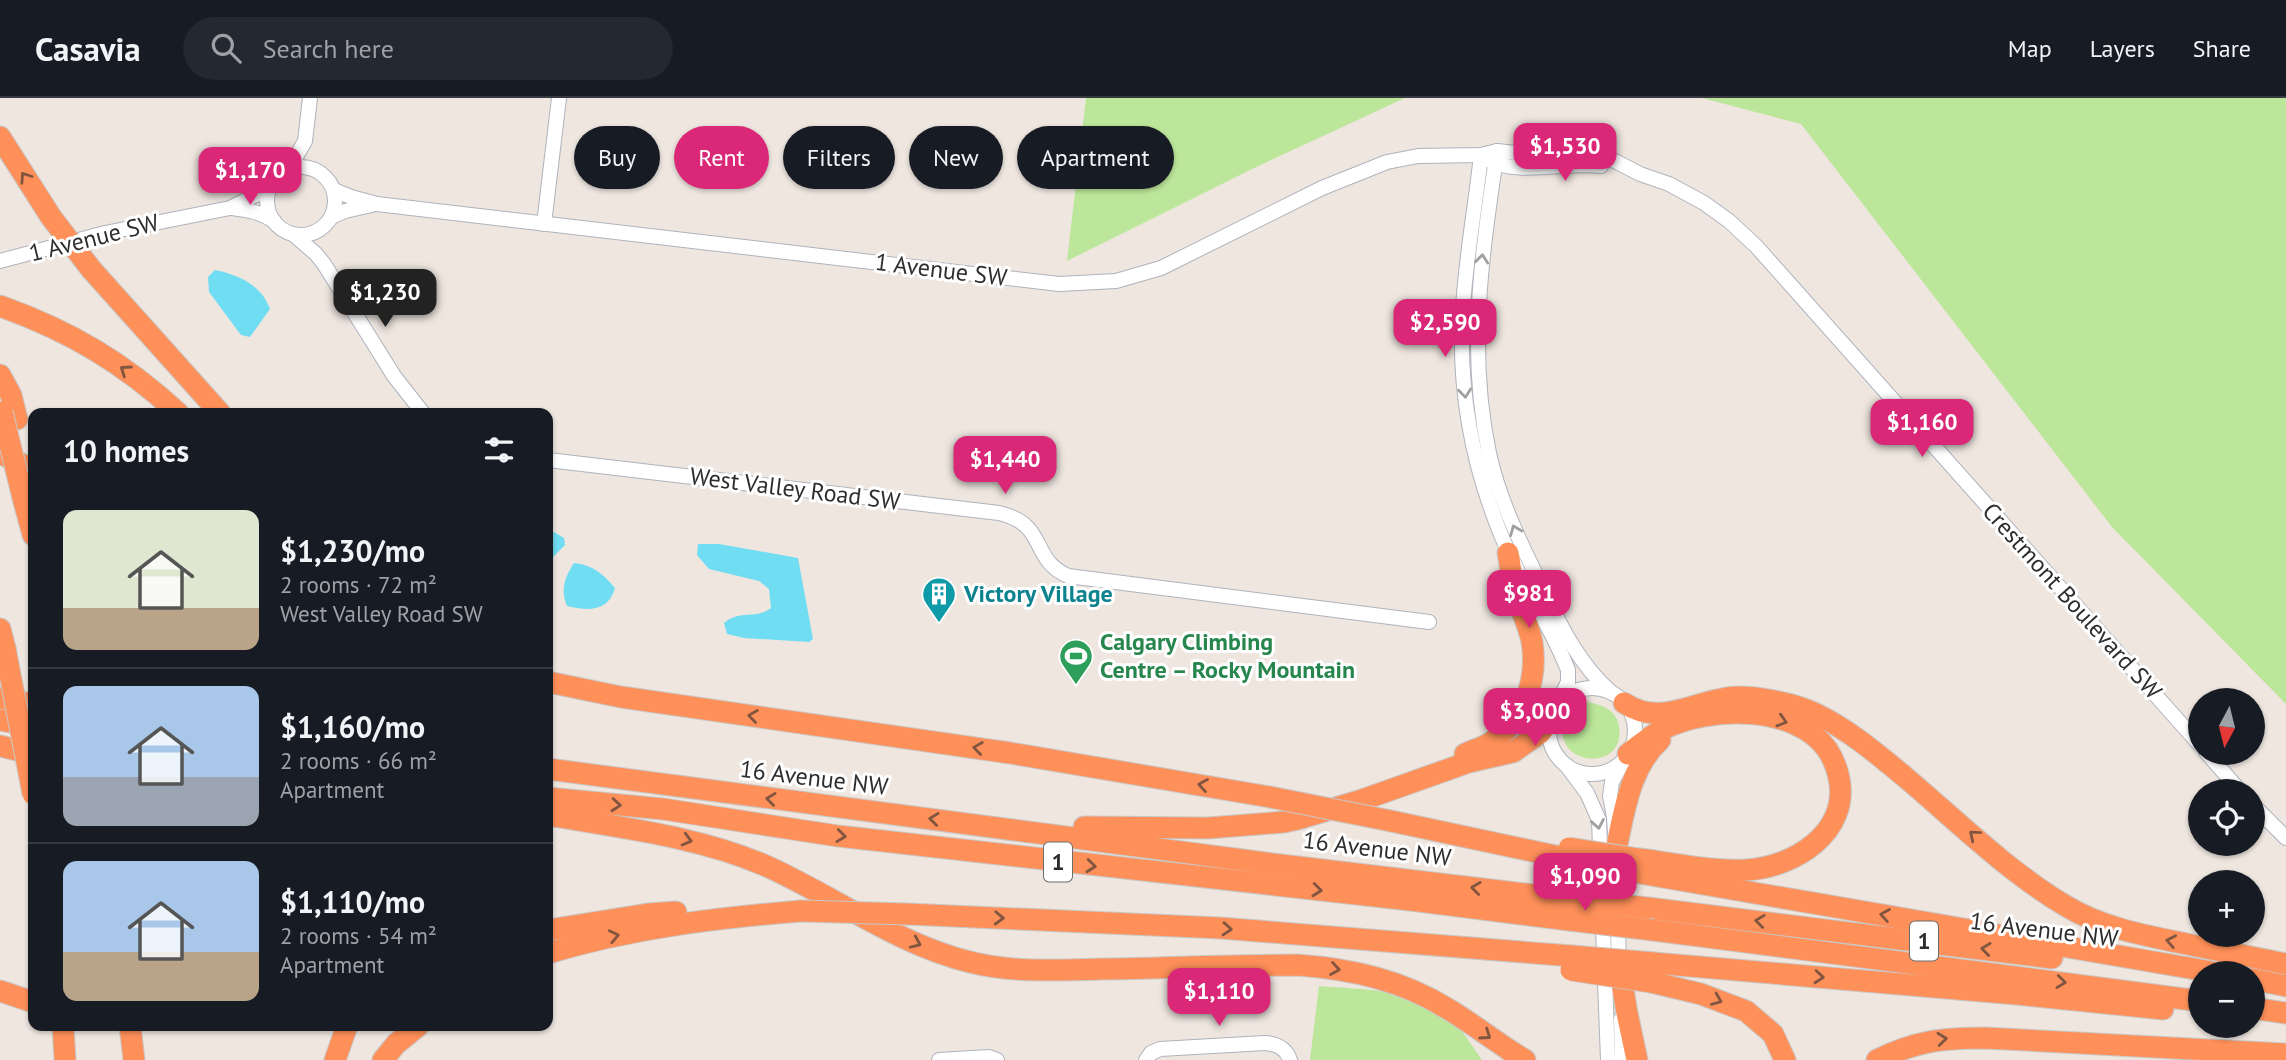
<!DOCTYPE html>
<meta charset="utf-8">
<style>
:root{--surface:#171b24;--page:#242831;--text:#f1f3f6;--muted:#9ea1a6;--line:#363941;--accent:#db2777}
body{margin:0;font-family:"PT Sans",sans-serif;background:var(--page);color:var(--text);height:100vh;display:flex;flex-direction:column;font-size:26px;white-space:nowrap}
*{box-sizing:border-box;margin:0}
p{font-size:23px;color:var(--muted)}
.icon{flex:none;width:38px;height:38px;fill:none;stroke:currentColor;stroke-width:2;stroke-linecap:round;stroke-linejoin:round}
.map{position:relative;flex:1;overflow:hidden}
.panel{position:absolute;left:28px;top:310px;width:525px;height:623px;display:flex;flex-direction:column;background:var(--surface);border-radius:14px;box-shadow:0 2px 5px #0004}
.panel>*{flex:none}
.hud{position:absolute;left:574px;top:28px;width:665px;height:63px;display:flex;gap:14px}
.needle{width:46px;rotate:187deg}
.tools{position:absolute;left:2188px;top:590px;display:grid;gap:14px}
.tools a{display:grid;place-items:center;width:77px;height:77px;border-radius:50%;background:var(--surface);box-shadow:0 2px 5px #0004;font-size:35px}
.price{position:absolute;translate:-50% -60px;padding:0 16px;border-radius:14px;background:var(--accent);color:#fff;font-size:23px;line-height:46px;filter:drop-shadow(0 2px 4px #0008)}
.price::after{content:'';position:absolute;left:50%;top:42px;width:21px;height:16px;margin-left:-10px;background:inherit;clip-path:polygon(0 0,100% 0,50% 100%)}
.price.current{background:#222;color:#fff}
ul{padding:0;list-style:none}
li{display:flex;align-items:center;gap:21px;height:175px;padding:0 35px}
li+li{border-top:2px solid var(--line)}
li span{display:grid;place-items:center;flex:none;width:196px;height:140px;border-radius:14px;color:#555}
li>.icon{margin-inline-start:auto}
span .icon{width:84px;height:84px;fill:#fffc;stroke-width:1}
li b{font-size:30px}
h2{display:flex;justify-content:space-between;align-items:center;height:84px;padding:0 35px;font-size:30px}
.pill{padding:0 24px;border-radius:32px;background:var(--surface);box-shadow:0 2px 5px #0004;font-size:24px;line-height:63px}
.pill.current{background:var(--accent);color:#fff}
header{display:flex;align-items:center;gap:42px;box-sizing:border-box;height:98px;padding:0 35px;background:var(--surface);border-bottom:2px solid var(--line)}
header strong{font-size:33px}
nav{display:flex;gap:38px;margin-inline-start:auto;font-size:24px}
.search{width:490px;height:63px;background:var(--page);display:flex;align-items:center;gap:18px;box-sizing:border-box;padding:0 24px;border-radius:38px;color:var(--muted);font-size:26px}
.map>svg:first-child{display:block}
.green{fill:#bce69a}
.water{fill:#70ddf2}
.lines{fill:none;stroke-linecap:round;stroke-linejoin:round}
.minor-casing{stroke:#afb3bd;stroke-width:16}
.highway-casing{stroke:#c8c8c8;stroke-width:23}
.minor{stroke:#fff;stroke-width:14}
.highway{stroke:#ff9059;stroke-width:21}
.highway-bridge-casing{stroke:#c8c8c8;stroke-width:23;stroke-linecap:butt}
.highway-bridge{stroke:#ff9059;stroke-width:21}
.oneway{stroke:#81553f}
.oneway2{stroke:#a0a0a0}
.labels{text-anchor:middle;stroke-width:6;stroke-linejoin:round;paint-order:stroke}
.shield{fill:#fff;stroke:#6c6c6c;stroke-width:2}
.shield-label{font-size:23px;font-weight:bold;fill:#2d2d2d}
.street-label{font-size:24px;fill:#2d2d2d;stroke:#fff}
.culture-label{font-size:24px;font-weight:bold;fill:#0d838f;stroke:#fff;text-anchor:start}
.leisure-label{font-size:24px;font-weight:bold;fill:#27864d;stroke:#fff;text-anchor:start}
</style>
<header>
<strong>Casavia</strong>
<div class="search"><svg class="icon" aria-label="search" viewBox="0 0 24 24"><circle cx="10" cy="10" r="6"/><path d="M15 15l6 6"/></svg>Search here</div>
<nav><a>Map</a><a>Layers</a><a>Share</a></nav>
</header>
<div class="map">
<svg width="2286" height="962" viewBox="0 0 2286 962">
<rect width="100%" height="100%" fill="#eee6df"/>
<!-- green -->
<g class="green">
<path d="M1086,0H1405L1254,70L1067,163Z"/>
<path d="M1702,0H2286V606L2112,429L1801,26Z"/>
<path d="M1582,603C1596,605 1614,610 1618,624C1633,679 1535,671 1570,607Z"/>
<path d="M1319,888C1368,892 1418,890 1456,927C1466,937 1474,951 1482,962H1310Z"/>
</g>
<!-- water -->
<g class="water">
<path d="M215,172C239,177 261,187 270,211L250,239L241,237L209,194L208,179Z"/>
<path d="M548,433L554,434L564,440L565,447L554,458L548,470Z"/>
<path d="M698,446H719L798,460L813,541L809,544L744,540L727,536L724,525C741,511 755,522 771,510L769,491L759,483L709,471L697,457Z"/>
<path d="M574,465C593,467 603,476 615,490C608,514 588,513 567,508C560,491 565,479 574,465Z"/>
</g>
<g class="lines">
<!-- minor casing -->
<g class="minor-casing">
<g id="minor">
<path d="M1497,53C1482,156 1467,251 1489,355C1499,402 1521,446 1542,489C1560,527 1579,567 1612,595"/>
<path d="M1481,57C1475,113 1464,169 1462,226C1460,293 1472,361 1496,424C1515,476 1548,521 1568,572V584L1555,611"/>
<path d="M1487,61C1516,79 1568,63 1601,68"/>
<circle cx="301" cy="103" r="34"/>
<path d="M289,71L305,43L310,0"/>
<path d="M334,92L351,99L377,106L1059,186L1116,183L1161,170L1322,90L1387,64L1418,58L1481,57L1497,53L1536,57H1593L1615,63L1640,76L1669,86L1704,105L1729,123L1756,148L2200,647"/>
<path d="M232,110C247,112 261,114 274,123"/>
<path d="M331,119L345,113L372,107"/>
<path d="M544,126L559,0"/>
<path d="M293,136L316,156L324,166L394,278L423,315"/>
<path d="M0,163L105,135L230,110L270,90"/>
<path d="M548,362L999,415C1049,427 1029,461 1068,478L1429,524"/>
<circle cx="1592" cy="633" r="43"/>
<path d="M2206,654L2240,693"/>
<path d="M1566,667L1587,695L1599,722L1608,962"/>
<path d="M2252,706L2286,740"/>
<path d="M1619,870L1616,752L1614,719L1610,698L1612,684L1624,661"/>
<path d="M1621,921L1622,962"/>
<path d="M939,962L989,959L997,962"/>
<path d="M1146,962L1151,955L1160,951L1265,945C1277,946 1286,950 1290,962"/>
</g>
</g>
<!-- highway casing -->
<g class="highway-casing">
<g id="highway">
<path d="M0,39L51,119"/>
<path d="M91,171L220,315"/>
<path d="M0,208C70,233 124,265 178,315"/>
<path d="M0,277L11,297L17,321"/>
<path d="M0,355L33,372"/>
<path d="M23,400L33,437"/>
<path d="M0,531L5,550"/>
<path d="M548,584L621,599L1010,655L1270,699"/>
<path d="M0,600L33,606"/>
<path d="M1624,605C1659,628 1689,606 1726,600C1749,596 1793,605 1814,615C1848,631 1876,655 1905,679C1957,723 2007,773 2066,808C2102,830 2147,838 2187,846C2220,853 2253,859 2286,866"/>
<path d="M0,622L33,628"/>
<path d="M0,648L33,656"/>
<path d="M1465,656C1474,652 1483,649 1490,645C1524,624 1538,582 1532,544C1528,524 1518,507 1513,487C1511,477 1510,465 1508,455"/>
<path d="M1628,656C1639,647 1651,638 1663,631C1709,608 1794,606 1827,651C1833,660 1837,670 1839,680C1850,734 1794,770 1745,772C1710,774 1674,765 1639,761"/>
<path d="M548,671L1266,765L1568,801"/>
<path d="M548,700L663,711L838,738L1410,802L1569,822"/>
<path d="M548,717C621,730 696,738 764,767C834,798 896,846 970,864C1013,875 1058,872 1102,871C1167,870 1233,867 1298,867C1351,871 1402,882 1448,911C1475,927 1498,946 1525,962"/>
<path d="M1391,723L1570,761"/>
<path d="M1084,729L1208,730L1284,724L1298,721L1362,702L1469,664L1513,654L1540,635L1552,619"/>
<path d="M1616,752C1624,714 1630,669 1660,642"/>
<path d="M1639,775L2218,875"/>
<path d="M1648,810L2052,860"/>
<path d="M907,816L1220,830L1572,858"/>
<path d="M548,832L648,816L676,814"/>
<path d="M1653,832L2200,903"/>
<path d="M548,855C631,830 715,820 801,813"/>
<path d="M1654,865L2016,896L2163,911"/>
<path d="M1619,867L1627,915L1637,962"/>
<path d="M2252,881L2286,888"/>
<path d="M1651,884L1701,896L1746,913L1773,936L1785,962"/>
<path d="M0,893L33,904"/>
<path d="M2252,910L2286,915"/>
<path d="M63,928L65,962"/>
<path d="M130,928L134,962"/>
<path d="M335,962L347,928"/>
<path d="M383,962L396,946L418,928"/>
<path d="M1877,962C1916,943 1942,940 1985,940L2286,956"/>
</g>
</g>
<!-- minor -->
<use href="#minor" class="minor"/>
<!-- highway -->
<use href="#highway" class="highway"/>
<!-- highway-bridge casing -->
<g class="highway-bridge-casing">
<g id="highway-bridge">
<path d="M51,119L91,171"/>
<path d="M2,314L23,400"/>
<path d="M5,550L33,696"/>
<path d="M1270,699L1391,723"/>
<path d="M1569,750L1639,761"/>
<path d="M1568,801L1648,810"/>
<path d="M801,813L907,816"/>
<path d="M1569,822L1653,832"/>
<path d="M1572,858L1654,865"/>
<path d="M1571,872L1651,884"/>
</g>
</g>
<!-- highway-bridge -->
<use href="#highway-bridge" class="highway-bridge"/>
</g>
<!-- one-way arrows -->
<defs><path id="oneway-chevron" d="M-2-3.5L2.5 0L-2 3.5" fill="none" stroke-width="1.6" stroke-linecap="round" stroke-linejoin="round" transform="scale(1.75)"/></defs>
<g class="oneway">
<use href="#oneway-chevron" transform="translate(25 79) rotate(-124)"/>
<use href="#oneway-chevron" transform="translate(125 272) rotate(-145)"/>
<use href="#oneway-chevron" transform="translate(753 618) rotate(-172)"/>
<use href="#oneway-chevron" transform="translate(1782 623) rotate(17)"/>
<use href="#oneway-chevron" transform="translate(978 650) rotate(-172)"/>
<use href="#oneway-chevron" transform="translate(1203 687) rotate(-170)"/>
<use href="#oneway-chevron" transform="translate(771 701) rotate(-173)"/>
<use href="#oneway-chevron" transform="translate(616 707) rotate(5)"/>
<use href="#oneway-chevron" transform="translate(934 721) rotate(-173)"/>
<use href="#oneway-chevron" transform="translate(1974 737) rotate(-140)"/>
<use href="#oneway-chevron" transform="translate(841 738) rotate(7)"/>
<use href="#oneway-chevron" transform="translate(687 742) rotate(15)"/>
<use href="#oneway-chevron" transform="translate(1091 768) rotate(6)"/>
<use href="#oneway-chevron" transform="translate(1476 790) rotate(-173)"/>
<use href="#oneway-chevron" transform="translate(1317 792) rotate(6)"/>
<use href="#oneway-chevron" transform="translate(1885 817) rotate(-170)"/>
<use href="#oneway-chevron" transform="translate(999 820) rotate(2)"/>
<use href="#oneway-chevron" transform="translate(1760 823) rotate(-173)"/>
<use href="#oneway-chevron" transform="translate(1227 831) rotate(4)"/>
<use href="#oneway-chevron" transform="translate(614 838) rotate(-12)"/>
<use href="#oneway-chevron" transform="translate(2171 843) rotate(-169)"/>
<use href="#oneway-chevron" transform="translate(916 845) rotate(24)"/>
<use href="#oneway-chevron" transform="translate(1986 851) rotate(-173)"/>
<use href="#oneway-chevron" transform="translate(1335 871) rotate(9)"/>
<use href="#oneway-chevron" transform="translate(1819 879) rotate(5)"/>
<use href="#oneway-chevron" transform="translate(2061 884) rotate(7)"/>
<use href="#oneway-chevron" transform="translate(1717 902) rotate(22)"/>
<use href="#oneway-chevron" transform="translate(1486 937) rotate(35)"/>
<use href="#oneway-chevron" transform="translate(1942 941) rotate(-6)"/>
</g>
<g class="oneway2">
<use href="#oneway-chevron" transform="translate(1482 161) rotate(-84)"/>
<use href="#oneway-chevron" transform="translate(1465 295) rotate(84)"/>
<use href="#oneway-chevron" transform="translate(1515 432) rotate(-112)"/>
<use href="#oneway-chevron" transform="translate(1598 726) rotate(80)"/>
</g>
<!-- icons -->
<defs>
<g id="building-pin" transform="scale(1.75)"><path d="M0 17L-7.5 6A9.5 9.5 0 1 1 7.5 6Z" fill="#0f9aa8" stroke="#fff"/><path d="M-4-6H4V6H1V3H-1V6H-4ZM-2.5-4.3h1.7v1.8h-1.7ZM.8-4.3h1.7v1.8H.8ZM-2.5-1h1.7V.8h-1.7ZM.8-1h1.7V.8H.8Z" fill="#fff"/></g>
<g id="stadium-pin" transform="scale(1.75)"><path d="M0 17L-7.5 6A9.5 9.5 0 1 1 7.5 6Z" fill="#2e9e5b" stroke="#fff"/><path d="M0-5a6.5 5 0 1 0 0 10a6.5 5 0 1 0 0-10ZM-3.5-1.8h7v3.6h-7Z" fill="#fff"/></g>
</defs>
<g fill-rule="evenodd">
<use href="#building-pin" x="939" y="496"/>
<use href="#stadium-pin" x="1076" y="558"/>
</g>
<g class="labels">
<!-- shield labels -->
<g class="shield">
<rect x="1044" y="744.5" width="28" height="39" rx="5"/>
<rect x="1910" y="823.5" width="28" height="39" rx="5"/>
</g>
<g class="shield-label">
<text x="1058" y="772">1</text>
<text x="1924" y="851">1</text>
</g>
<!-- street labels -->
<g class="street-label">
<text transform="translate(94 140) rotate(-14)" y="8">1 Avenue SW</text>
<text transform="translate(941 172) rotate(7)" y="8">1 Avenue SW</text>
<text transform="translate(795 391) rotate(7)" y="8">West Valley Road SW</text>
<text transform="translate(2072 503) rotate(48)" y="8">Crestmont Boulevard SW</text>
<text transform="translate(814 680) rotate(7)" y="8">16 Avenue NW</text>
<text transform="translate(1377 751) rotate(7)" y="8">16 Avenue NW</text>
<text transform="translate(2044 832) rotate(7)" y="8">16 Avenue NW</text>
</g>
<!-- culture labels -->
<g class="culture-label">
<text x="964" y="504">Victory Village</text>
</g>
<!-- leisure labels -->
<g class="leisure-label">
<text x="1100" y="552">Calgary Climbing<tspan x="1100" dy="28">Centre – Rocky Mountain</tspan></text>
</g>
</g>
</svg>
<div class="tools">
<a><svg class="needle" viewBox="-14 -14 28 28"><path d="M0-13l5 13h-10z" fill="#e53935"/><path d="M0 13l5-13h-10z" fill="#9ea1a6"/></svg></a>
<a><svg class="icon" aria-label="locate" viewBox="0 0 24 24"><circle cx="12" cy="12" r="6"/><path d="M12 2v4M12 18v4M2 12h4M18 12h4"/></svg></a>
<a>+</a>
<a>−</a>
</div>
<b class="price" style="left:1565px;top:85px">$1,530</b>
<b class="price" style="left:250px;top:109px">$1,170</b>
<b class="price current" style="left:385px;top:231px">$1,230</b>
<b class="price" style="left:1445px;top:261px">$2,590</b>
<b class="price" style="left:1922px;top:361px">$1,160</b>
<b class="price" style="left:1005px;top:398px">$1,440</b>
<b class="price" style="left:1529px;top:532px">$981</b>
<b class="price" style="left:1535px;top:650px">$3,000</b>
<b class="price" style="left:1585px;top:815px">$1,090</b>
<b class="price" style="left:1219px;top:930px">$1,110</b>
<div class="hud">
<a class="pill">Buy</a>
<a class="pill current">Rent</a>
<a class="pill">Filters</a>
<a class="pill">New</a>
<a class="pill">Apartment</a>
</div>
<section class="panel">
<h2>10 homes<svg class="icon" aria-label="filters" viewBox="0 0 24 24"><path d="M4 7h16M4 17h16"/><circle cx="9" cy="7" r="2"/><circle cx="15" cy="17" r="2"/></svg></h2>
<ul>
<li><span style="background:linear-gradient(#dfe7d0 70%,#b9a48a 0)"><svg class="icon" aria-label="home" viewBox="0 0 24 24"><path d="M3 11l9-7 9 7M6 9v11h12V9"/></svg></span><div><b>$1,230/mo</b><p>2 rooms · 72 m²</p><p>West Valley Road SW</p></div></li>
<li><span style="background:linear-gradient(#a9c7e8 65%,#9aa5b1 0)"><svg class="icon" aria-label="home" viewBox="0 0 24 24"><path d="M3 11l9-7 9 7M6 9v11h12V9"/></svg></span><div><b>$1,160/mo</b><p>2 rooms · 66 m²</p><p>Apartment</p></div></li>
<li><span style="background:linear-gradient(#a9c7e8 65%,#b9a48a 0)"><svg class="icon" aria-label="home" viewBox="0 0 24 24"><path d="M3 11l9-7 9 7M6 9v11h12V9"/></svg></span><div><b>$1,110/mo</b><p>2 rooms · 54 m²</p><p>Apartment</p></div></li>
</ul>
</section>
</div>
